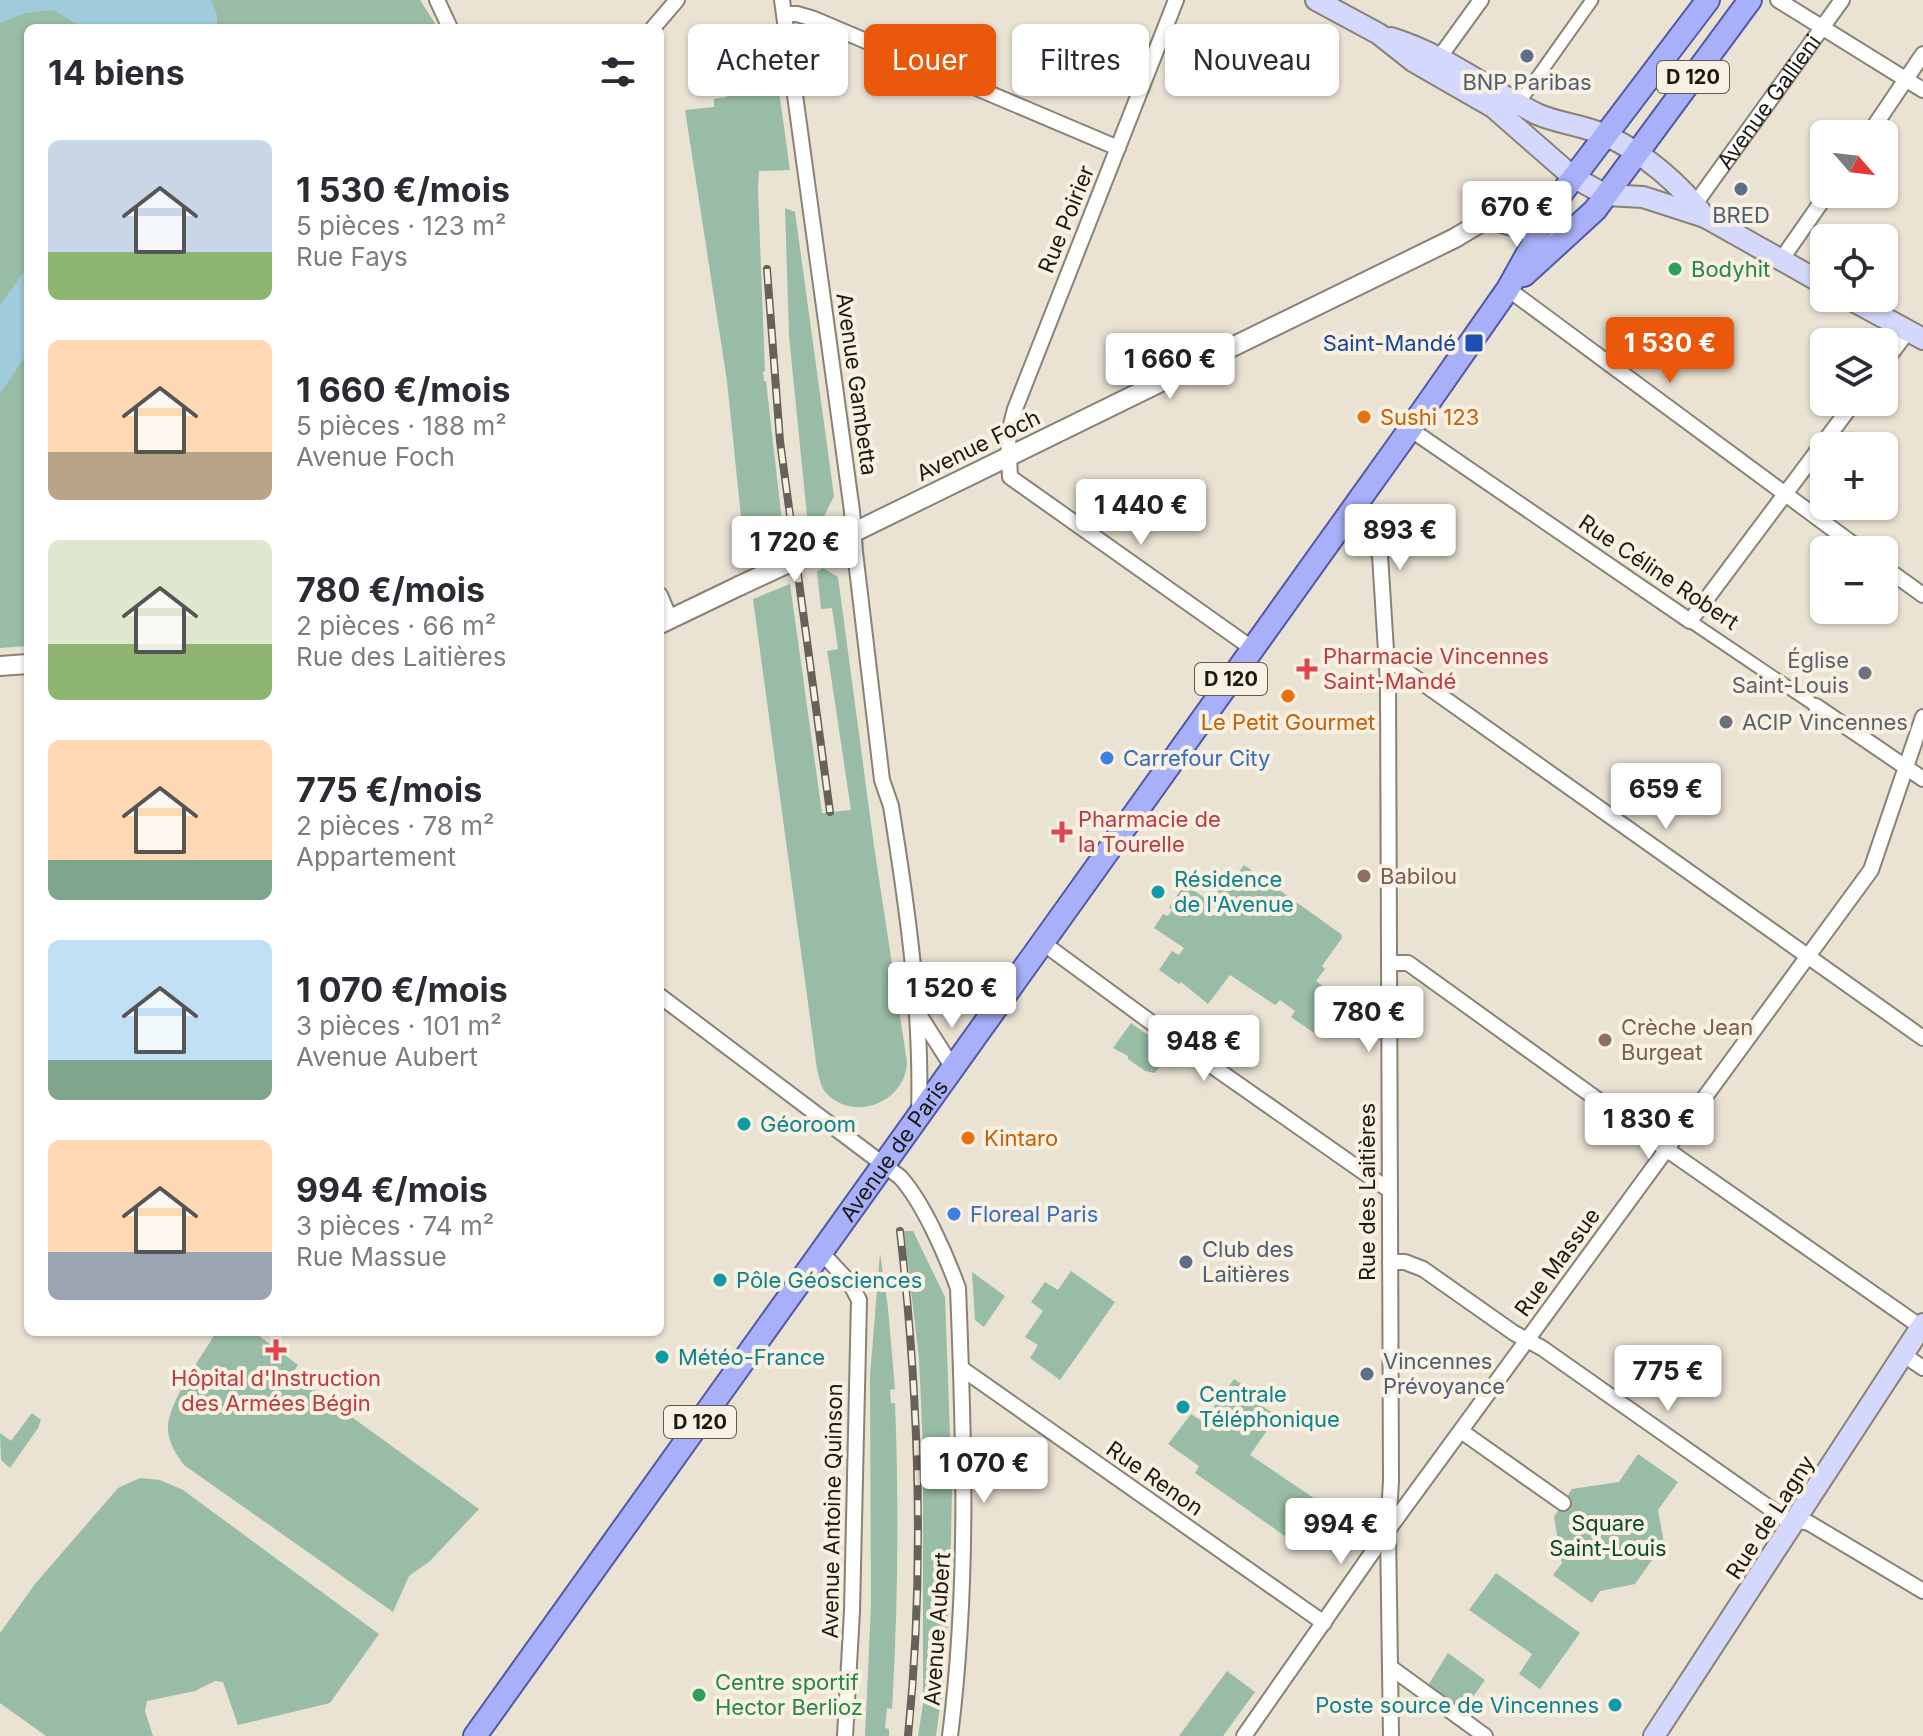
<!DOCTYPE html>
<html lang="fr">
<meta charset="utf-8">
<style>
:root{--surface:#fff;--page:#f7f7f7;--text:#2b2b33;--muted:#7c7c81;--accent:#ea580c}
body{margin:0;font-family:Inter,sans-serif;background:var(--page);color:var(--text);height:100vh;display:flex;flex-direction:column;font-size:30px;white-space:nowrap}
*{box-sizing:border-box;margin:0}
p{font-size:26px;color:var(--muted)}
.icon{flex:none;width:44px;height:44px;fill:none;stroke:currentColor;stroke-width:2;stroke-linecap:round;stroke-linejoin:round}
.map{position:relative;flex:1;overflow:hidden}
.sheet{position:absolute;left:24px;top:24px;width:640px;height:1312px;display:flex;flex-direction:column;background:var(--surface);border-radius:12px;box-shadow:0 2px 6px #0004}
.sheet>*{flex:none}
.hud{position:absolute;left:688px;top:24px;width:760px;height:72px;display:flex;gap:16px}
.needle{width:52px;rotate:118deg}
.buttons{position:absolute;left:1810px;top:120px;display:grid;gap:16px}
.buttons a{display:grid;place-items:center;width:88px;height:88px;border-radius:12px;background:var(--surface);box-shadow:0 2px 6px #0004;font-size:40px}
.price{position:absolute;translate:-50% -68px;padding:0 18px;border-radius:8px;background:#fff;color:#222;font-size:26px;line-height:52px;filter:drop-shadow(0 2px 4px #0008)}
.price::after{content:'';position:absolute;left:50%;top:48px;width:24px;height:18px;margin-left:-12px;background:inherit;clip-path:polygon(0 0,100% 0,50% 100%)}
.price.on{background:var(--accent);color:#fff}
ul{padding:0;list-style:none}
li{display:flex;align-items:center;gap:24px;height:200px;padding:0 24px}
li span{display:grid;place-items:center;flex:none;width:224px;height:160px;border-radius:12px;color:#555}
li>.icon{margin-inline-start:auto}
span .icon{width:96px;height:96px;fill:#fffc;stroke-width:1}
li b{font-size:34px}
h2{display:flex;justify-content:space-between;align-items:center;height:96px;padding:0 24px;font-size:34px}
.pill{padding:0 28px;border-radius:12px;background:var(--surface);box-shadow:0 2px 6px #0004;font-size:28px;line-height:72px}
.pill.on{background:var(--accent);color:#fff}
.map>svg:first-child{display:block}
.green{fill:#98bca6}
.water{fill:#a0cbdb}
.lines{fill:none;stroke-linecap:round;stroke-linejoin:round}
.pedestrian-casing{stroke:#898275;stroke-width:15}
.minor-casing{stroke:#898275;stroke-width:18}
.tertiary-casing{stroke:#898275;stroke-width:22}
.secondary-casing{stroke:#898275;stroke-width:24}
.primary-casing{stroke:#5159a6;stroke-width:26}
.pedestrian{stroke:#fff;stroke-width:11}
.minor{stroke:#fff;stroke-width:14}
.tertiary{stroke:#fff;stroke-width:18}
.secondary{stroke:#d4d8fc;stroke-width:20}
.primary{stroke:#a8b0f9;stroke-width:22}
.rail-casing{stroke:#66625a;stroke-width:8}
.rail{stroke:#f8f0e1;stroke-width:5;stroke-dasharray:15;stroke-linecap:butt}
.tertiary-bridge-casing{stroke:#898275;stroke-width:22;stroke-linecap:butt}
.tertiary-bridge{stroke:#fff;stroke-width:18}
.service-dot{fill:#5c6f8a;stroke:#f8f0e1;stroke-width:3}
.leisure-dot{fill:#2e9e5b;stroke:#f8f0e1;stroke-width:3}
.transit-dot{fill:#1a4fb4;stroke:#f8f0e1;stroke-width:3}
.food-dot{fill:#e8710a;stroke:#f8f0e1;stroke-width:3}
.health-dot{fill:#e0444e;stroke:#f8f0e1;stroke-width:3}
.worship-dot{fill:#6b7280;stroke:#f8f0e1;stroke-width:3}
.shop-dot{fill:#3f7fe0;stroke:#f8f0e1;stroke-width:3}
.education-dot{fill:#8d6e63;stroke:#f8f0e1;stroke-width:3}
.culture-dot{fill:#0f9aa8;stroke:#f8f0e1;stroke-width:3}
.labels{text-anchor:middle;stroke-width:8;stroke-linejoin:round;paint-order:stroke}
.shield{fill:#f8f0e1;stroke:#5d5a52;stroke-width:2}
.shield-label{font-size:20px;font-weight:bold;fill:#1b1914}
.service-label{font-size:22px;fill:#4e5e75;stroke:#f8f0e1}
.street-label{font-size:22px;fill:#1b1914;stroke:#f8f0e1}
.leisure-label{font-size:22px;fill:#27864d;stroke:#f8f0e1;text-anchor:start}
.transit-label{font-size:22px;fill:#164399;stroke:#f8f0e1;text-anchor:end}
.food-label{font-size:22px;fill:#c56008;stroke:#f8f0e1;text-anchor:start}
.health-label{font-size:22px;fill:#be3a42;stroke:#f8f0e1;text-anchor:start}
.worship-label{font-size:22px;fill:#5b616d;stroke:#f8f0e1;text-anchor:end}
.shop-label{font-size:22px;fill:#366cbe;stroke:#f8f0e1;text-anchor:start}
.education-label{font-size:22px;fill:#785e54;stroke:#f8f0e1;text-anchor:start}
.culture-label{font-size:22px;fill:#0d838f;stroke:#f8f0e1;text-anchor:start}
.park-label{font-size:22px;fill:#0a4b2d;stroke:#f8f0e1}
</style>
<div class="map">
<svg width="1923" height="1736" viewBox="0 0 1923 1736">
<rect width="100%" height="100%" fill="#eae3d4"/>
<!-- green -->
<g class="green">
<path d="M0,0H420L438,28H28V646L0,648Z"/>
<path d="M777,77L790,170L759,171L758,191L765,371L763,372L764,381H766L785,548L746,565L727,381L685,110L714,107V99L727,97L725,83Z"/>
<path d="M785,208L795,212L834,496L816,533L809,536L789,336Z"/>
<path d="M823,568L838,577L874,846L907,1062C906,1102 854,1123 826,1093C821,1088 819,1077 817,1069L753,599L790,584L822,813L851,810L828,656L827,651L838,649L832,608L821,609L817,572Z"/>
<path d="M1244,865L1341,934L1342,938L1322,966L1325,969L1316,981L1339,998L1314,1033L1291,1017L1295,1011L1280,1000L1275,1005L1230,975L1208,1004L1181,982L1179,984L1159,970L1172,951L1179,955L1184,948L1154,928L1163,914L1168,916L1172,910L1169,907L1185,884L1210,902L1224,882L1230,885Z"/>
<path d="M1131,1023L1179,1057L1171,1068L1163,1062L1155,1073L1145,1071L1128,1059V1056L1113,1048Z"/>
<path d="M904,1231H913L945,1297L952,1490L950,1579L945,1669L936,1736H918L923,1704V1449L919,1358Z"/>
<path d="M880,1253L888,1308L895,1389L890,1390L891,1403H895C899,1505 898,1607 892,1709L887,1708L885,1728L889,1729V1736H865L871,1605L870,1376Z"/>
<path d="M1071,1271L1115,1302L1060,1380L1030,1358L1038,1345L1025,1337L1043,1311L1031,1302L1045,1282L1058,1290Z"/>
<path d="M972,1272L1005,1296L984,1327L975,1320Z"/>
<path d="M216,1332H254L298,1365L292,1374L479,1509L430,1561L409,1576L393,1612L184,1465C176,1454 169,1444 168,1430C166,1404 203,1355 216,1332Z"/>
<path d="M1234,1379L1246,1387L1243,1393L1277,1416L1250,1455L1330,1509L1302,1548L1195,1473L1199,1466L1168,1444L1191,1414L1203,1422Z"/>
<path d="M32,1413L41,1420L38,1428L10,1468L1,1460L0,1433L11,1441Z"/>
<path d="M1638,1454L1678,1482L1658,1510L1664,1543L1635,1584L1600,1591L1592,1603L1553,1575L1562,1563L1554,1517L1572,1489L1619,1482Z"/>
<path d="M140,1478L160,1480L183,1490L379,1634L330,1703L238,1725L223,1682L215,1681L195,1691L147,1701L145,1711L153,1736H46L0,1703V1633L35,1584L118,1488Z"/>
<path d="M1496,1573L1580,1633L1540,1689L1519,1674L1532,1654L1469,1610Z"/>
<path d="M1448,1653L1485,1680L1460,1715L1425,1690Z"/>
<path d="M1227,1671L1255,1692L1223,1736H1179Z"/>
</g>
<!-- water -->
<g class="water">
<path d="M0,0H211L217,15V28H84L53,10L26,13L0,23Z"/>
<path d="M28,266V352L0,394V305Z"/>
</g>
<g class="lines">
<!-- pedestrian casing -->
<g class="pedestrian-casing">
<g id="pedestrian">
<path d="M1519,103L1592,0"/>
<path d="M1690,621L1816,706"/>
</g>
</g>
<!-- minor casing -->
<g class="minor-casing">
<g id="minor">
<path d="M437,0L450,28"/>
<path d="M782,0L852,511L855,552L882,780L891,806L894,825C909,920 922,1017 919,1114"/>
<path d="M1176,0L1015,409L1008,436L1010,477L1253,649"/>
<path d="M1778,0L1923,90"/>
<path d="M784,14H797L814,19L1118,148"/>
<path d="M653,28L677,0"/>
<path d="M1439,58L1481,0"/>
<path d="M1869,134L1923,54"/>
<path id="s1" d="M1695,204L1842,0"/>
<path d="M1781,260L1827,194"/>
<path d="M1508,289L1861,550"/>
<path d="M1884,363L1908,331"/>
<path d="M1410,429L1690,621L1854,402"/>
<path d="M1349,515L1367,534L1380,555L1388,683L1391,1481L1388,1530L1391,1736"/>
<path d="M1884,567L1923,595"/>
<path d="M660,595L670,619"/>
<path d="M1386,657L1923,1038"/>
<path d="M1816,706L1923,779"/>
<path d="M1043,943L1175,1040L1389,1190"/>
<path d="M1389,963H1408L1666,1149L1921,1327"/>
<path d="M660,996L900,1177C923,1202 946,1255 958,1288C964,1438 969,1586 950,1736"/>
<path d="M920,1016L953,1068"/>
<path d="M821,1252L850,1283L859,1300L852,1611L845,1736"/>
<path d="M1390,1262H1405L1423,1269L1514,1333L1542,1348L1784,1518L1809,1523L1923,1591"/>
<path d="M1904,1355L1923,1368"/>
<path d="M961,1368L1324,1623"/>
<path d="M1461,1431L1563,1503"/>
<path d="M1390,1667L1485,1736"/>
<path d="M1244,1736L1388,1530L1871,870L1923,717"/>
</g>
</g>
<!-- tertiary casing -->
<g class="tertiary-casing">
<g id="tertiary">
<path d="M1487,219L1550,237"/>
<path d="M832,543L1455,238C1496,213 1513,203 1561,194"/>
<path d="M660,624L739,586"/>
<path d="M0,666L28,664"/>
</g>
</g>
<!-- secondary casing -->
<g class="secondary-casing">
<g id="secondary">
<path d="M1316,0L1379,34L1413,61L1493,107L1573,177L1606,195L1643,197L1705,217L1824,284"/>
<path d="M1391,38C1444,54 1487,89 1537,114C1559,124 1585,125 1607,136C1644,153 1681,185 1705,217"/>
<path d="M1848,298L1923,339"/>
<path d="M1654,1736L1923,1324"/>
</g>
</g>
<!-- primary casing -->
<g class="primary-casing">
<g id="primary">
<path d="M1524,275L1595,210L1750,0"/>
<path id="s2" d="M475,1736L1410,429L1508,289L1561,194L1708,0"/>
</g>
</g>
<!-- pedestrian -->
<use href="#pedestrian" class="pedestrian"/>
<!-- minor -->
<use href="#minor" class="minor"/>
<!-- tertiary -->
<use href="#tertiary" class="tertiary"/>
<!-- secondary -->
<use href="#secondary" class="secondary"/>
<!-- primary -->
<use href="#primary" class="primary"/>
<!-- rail casing -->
<g class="rail-casing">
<g id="rail">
<path d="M767,269L780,441L830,812"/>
<path d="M900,1231C919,1398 925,1568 908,1736"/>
</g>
</g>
<!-- rail -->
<use href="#rail" class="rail"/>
<!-- tertiary-bridge casing -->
<g class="tertiary-bridge-casing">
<path id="tertiary-bridge" d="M739,586L832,543"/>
</g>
<!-- tertiary-bridge -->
<use href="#tertiary-bridge" class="tertiary-bridge"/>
</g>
<!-- markers -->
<g class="service-dot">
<circle cx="1527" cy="56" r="8"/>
<circle cx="1741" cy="189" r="8"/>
<circle cx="1186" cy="1262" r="8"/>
<circle cx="1367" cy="1374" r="8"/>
</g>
<g class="leisure-dot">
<circle cx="1675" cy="269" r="8"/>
<circle cx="699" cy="1695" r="8"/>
</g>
<rect class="transit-dot" x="1464" y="333" width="20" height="20" rx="4"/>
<g class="food-dot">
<circle cx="1364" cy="417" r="8"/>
<circle cx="1288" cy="696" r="8"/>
<circle cx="968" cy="1138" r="8"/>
</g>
<g class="health-dot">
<path d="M1303 657h8v8h8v8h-8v8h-8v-8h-8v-8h8z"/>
<path d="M1058 820h8v8h8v8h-8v8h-8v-8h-8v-8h8z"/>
<path d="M272 1338h8v8h8v8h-8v8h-8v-8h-8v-8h8z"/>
</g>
<g class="worship-dot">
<circle cx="1865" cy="673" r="8"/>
<circle cx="1726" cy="722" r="8"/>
</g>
<g class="shop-dot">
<circle cx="1107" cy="758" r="8"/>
<circle cx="954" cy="1214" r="8"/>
</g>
<g class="education-dot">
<circle cx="1364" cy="876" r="8"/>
<circle cx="1605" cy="1040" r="8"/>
</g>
<g class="culture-dot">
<circle cx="1158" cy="892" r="8"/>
<circle cx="744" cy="1124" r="8"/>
<circle cx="720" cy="1280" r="8"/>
<circle cx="662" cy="1357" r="8"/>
<circle cx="1183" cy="1407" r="8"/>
<circle cx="1615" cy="1705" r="8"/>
</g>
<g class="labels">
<!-- shield labels -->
<g class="shield">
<rect x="1657" y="61" width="72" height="32" rx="6"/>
<rect x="1195" y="663" width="72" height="32" rx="6"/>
<rect x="664" y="1406" width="72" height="32" rx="6"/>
</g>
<g class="shield-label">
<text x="1693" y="84">D 120</text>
<text x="1231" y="686">D 120</text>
<text x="700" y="1429">D 120</text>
</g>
<!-- service labels -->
<g class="service-label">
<text x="1527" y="90">BNP Paribas</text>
<text x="1741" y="223">BRED</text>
<text x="1202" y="1257" text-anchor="start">Club des<tspan x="1202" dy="25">Laitières</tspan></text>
<text x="1383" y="1369" text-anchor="start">Vincennes<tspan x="1383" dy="25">Prévoyance</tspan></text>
</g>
<!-- street labels -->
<g class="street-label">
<text dy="8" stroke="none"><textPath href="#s1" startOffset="126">Avenue Gallieni</textPath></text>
<text transform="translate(1066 219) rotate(-68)" y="8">Rue Poirier</text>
<text transform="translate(857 384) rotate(82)" y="8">Avenue Gambetta</text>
<text transform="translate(978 445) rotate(-26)" y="8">Avenue Foch</text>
<text transform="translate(1659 572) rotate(34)" y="8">Rue Céline Robert</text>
<text dy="8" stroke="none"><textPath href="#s2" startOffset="720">Avenue de Paris</textPath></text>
<text transform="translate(1367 1192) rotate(-90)" y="8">Rue des Laitières</text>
<text transform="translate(1557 1262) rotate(-54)" y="8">Rue Massue</text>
<text transform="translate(1155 1478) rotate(35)" y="8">Rue Renon</text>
<text transform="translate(832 1511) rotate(-89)" y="8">Avenue Antoine Quinson</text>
<text transform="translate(1770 1517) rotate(-57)" y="8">Rue de Lagny</text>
<text transform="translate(937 1629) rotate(-86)" y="8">Avenue Aubert</text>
</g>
<!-- leisure labels -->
<g class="leisure-label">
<text x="1691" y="277">Bodyhit</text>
<text x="715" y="1690">Centre sportif<tspan x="715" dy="25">Hector Berlioz</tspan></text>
</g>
<!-- transit labels -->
<g class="transit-label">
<text x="1456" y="351">Saint-Mandé</text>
</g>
<!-- food labels -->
<g class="food-label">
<text x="1380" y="425">Sushi 123</text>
<text x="1288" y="730" text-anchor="middle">Le Petit Gourmet</text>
<text x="984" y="1146">Kintaro</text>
</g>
<!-- health labels -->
<g class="health-label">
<text x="1323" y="664">Pharmacie Vincennes<tspan x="1323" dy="25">Saint-Mandé</tspan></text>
<text x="1078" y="827">Pharmacie de<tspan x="1078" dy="25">la Tourelle</tspan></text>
<text x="276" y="1386" text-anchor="middle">Hôpital d'Instruction<tspan x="276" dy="25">des Armées Bégin</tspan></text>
</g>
<!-- worship labels -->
<g class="worship-label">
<text x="1849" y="668">Église<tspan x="1849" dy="25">Saint-Louis</tspan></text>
<text x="1742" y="730" text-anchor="start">ACIP Vincennes</text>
</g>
<!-- shop labels -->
<g class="shop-label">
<text x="1123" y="766">Carrefour City</text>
<text x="970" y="1222">Floreal Paris</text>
</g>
<!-- education labels -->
<g class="education-label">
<text x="1380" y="884">Babilou</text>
<text x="1621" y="1035">Crèche Jean<tspan x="1621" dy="25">Burgeat</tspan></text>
</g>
<!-- culture labels -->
<g class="culture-label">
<text x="1174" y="887">Résidence<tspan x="1174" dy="25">de l'Avenue</tspan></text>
<text x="760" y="1132">Géoroom</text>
<text x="736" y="1288">Pôle Géosciences</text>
<text x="678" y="1365">Météo-France</text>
<text x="1199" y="1402">Centrale<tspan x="1199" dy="25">Téléphonique</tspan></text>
<text x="1599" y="1713" text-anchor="end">Poste source de Vincennes</text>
</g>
<!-- park labels -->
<g class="park-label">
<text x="1608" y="1531">Square<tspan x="1608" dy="25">Saint-Louis</tspan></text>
</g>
</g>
</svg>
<div class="buttons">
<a><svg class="needle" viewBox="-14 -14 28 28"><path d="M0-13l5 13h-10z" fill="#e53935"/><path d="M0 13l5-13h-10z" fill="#7c7c81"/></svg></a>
<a><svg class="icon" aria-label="locate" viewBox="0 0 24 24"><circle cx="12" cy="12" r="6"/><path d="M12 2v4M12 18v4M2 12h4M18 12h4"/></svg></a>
<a><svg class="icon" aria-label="layers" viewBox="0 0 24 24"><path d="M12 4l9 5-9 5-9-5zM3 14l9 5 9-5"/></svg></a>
<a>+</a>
<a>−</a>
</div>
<b class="price" style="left:1517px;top:249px">670 €</b>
<b class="price on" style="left:1670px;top:385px">1 530 €</b>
<b class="price" style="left:1170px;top:401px">1 660 €</b>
<b class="price" style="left:1141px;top:547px">1 440 €</b>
<b class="price" style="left:1400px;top:572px">893 €</b>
<b class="price" style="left:795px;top:584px">1 720 €</b>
<b class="price" style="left:1666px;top:831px">659 €</b>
<b class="price" style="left:952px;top:1030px">1 520 €</b>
<b class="price" style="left:1369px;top:1054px">780 €</b>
<b class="price" style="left:1204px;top:1083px">948 €</b>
<b class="price" style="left:1649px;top:1161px">1 830 €</b>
<b class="price" style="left:1668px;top:1413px">775 €</b>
<b class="price" style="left:984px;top:1505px">1 070 €</b>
<b class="price" style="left:1341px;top:1566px">994 €</b>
<div class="hud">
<a class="pill">Acheter</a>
<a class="pill on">Louer</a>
<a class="pill">Filtres</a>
<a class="pill">Nouveau</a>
</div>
<section class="sheet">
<h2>14 biens<svg class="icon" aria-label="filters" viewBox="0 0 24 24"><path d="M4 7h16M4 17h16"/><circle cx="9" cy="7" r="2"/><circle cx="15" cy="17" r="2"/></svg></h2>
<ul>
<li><span style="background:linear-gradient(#c9d6e8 70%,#8fb573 0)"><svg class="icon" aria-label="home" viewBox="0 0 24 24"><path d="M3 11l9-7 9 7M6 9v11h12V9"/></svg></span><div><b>1 530 €/mois</b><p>5 pièces · 123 m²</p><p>Rue Fays</p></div></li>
<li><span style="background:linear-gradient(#ffd9b3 70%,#b9a48a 0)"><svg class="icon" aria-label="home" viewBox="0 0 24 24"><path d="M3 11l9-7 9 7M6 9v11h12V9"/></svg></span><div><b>1 660 €/mois</b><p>5 pièces · 188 m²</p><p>Avenue Foch</p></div></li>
<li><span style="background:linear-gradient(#dfe7d0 65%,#8fb573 0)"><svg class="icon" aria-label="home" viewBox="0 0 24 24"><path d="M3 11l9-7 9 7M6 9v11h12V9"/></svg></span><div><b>780 €/mois</b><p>2 pièces · 66 m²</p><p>Rue des Laitières</p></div></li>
<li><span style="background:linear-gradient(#ffd9b3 75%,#7fa58c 0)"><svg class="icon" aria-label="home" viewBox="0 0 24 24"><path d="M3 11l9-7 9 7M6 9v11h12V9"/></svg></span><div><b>775 €/mois</b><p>2 pièces · 78 m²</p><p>Appartement</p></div></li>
<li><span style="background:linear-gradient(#bfe0f5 75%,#7fa58c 0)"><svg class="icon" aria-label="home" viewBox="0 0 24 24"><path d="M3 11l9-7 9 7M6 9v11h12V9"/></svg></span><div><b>1 070 €/mois</b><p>3 pièces · 101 m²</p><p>Avenue Aubert</p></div></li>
<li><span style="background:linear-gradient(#ffd9b3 70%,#9aa5b1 0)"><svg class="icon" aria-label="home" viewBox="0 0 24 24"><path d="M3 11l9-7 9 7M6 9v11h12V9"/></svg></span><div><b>994 €/mois</b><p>3 pièces · 74 m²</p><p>Rue Massue</p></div></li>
</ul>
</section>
</div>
